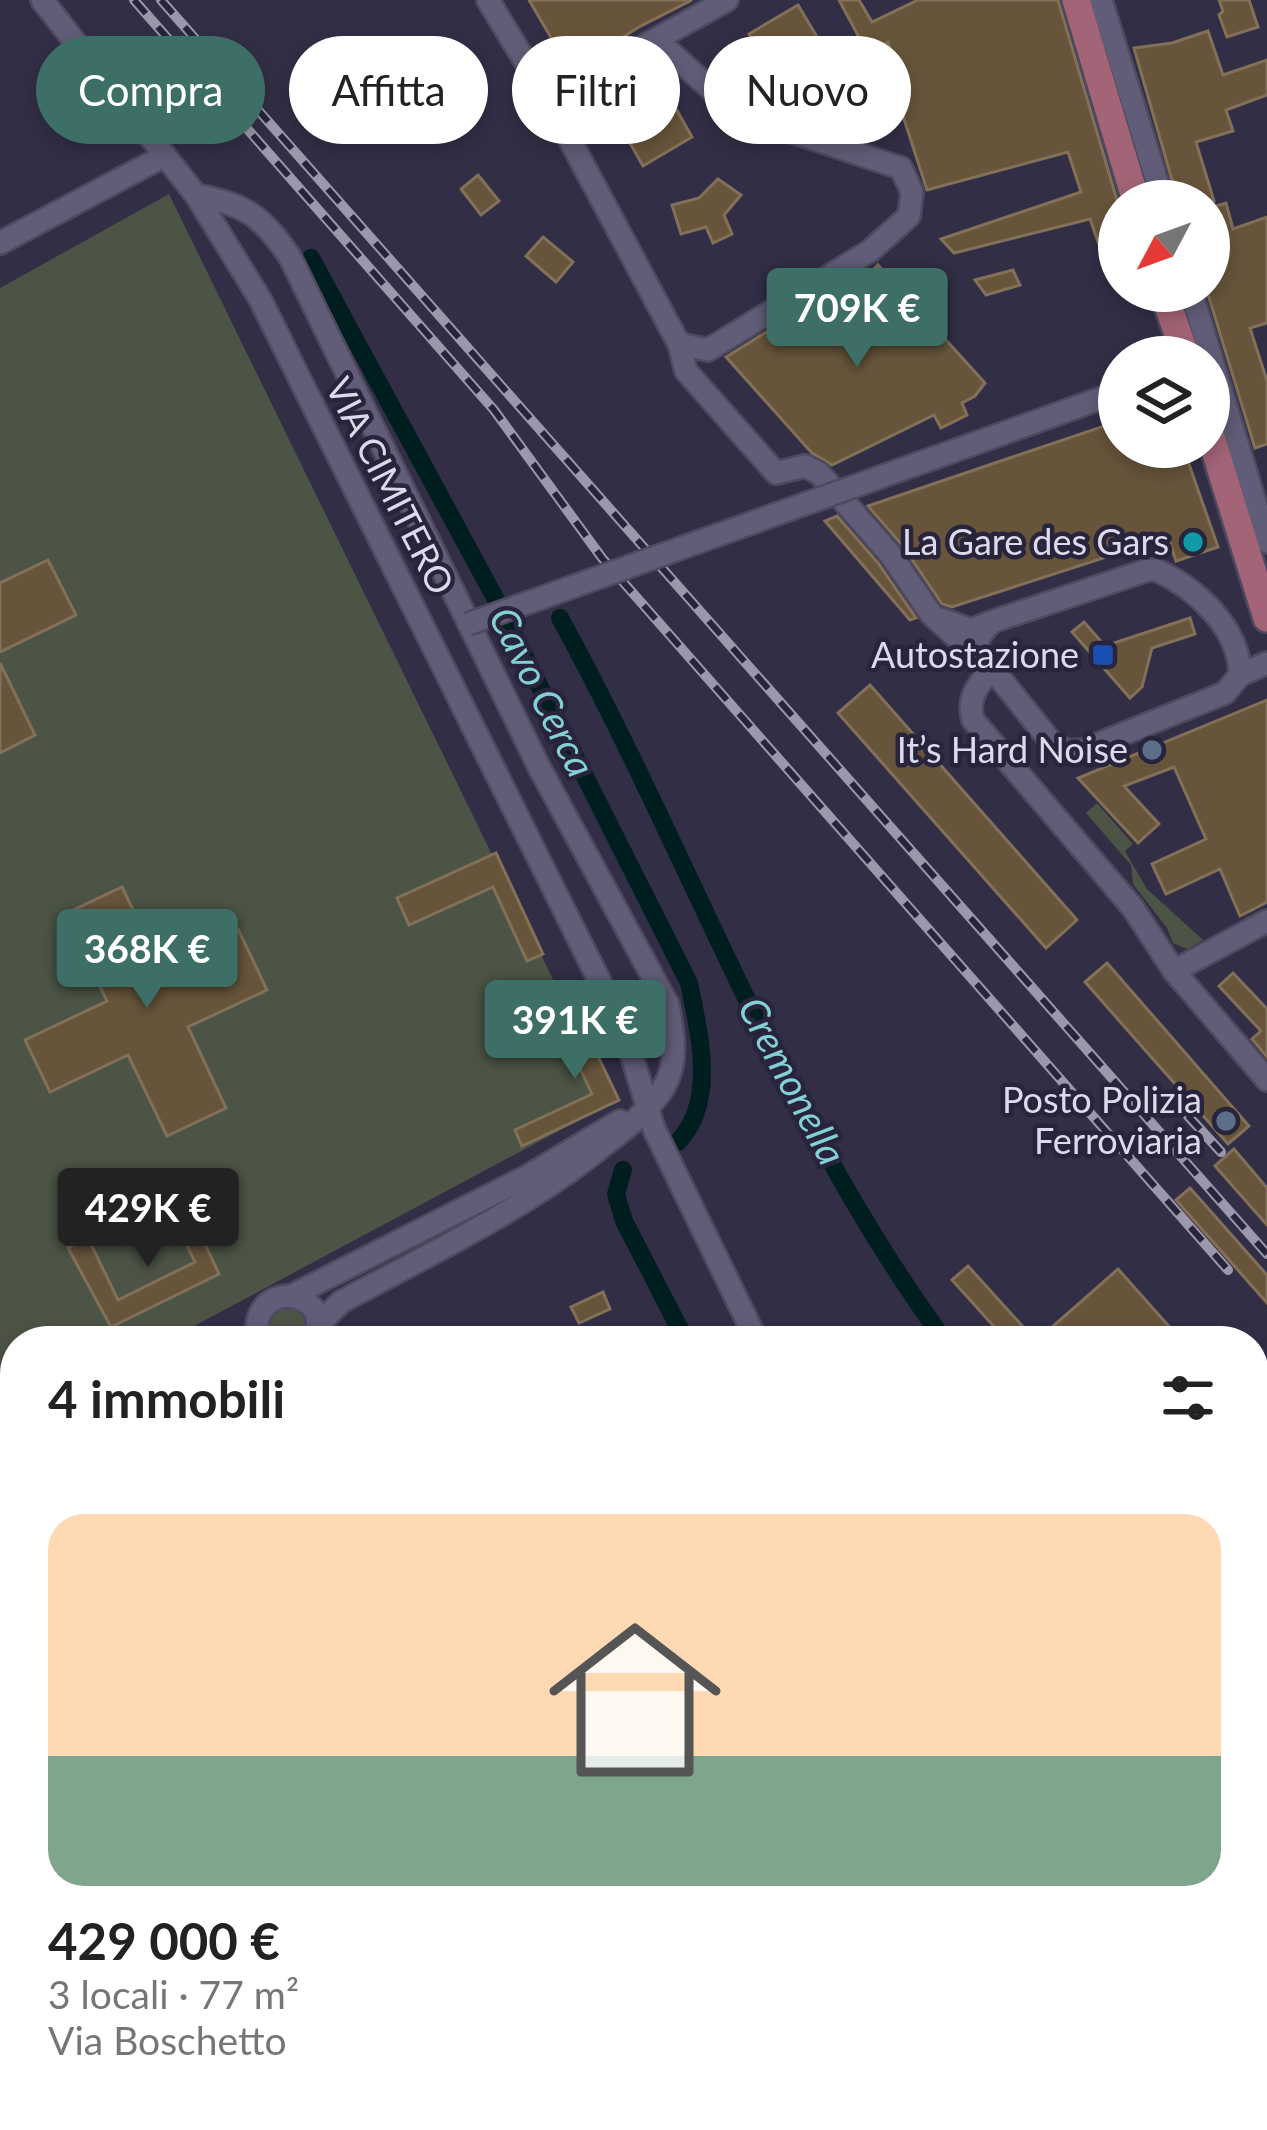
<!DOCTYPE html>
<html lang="it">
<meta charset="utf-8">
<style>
:root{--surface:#fff;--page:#f6f6f6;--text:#222;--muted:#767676;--accent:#3d6f66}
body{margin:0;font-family:Lato,sans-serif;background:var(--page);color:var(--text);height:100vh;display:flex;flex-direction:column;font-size:45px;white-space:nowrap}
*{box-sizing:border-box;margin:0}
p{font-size:39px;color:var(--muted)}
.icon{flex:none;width:66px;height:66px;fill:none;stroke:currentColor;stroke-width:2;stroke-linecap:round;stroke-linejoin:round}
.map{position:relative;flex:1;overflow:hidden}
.side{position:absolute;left:0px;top:1326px;width:1269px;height:804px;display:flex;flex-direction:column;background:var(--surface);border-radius:48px 48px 0 0;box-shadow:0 6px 18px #0003}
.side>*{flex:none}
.banner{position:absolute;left:36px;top:36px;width:1197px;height:108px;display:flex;gap:24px}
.needle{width:78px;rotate:229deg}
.fabs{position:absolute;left:1098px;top:180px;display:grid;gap:24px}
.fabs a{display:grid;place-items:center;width:132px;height:132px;border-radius:50%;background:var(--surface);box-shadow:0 6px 18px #0003;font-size:60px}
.price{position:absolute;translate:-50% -102px;padding:0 27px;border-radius:12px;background:var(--accent);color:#fff;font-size:39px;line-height:78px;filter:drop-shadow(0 3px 6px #0008)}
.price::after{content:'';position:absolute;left:50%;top:72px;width:36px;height:27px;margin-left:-18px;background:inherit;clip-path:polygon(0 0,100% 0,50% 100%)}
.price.current{background:#222;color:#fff}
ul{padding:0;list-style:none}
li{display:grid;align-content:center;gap:24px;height:636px;padding:0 48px}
li span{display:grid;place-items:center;height:372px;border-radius:36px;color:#555}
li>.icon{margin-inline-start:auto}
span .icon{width:216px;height:216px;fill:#fffc;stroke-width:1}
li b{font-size:51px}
h2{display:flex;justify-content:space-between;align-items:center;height:144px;padding:0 48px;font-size:51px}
.tag{padding:0 42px;border-radius:54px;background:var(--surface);box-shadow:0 6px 18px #0003;font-size:42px;line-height:108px}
.tag.current{background:var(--accent);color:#fff}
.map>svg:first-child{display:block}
.green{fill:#4b5445}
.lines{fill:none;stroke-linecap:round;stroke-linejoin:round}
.canal{stroke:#001e20;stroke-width:18}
.building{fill:#67553b;stroke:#837058;stroke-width:3}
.minor-casing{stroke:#4d495e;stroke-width:26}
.major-casing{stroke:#4d495e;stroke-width:32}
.minor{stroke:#615d78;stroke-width:21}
.major{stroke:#a26476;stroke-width:27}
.rail-casing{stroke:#9b98ab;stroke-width:10}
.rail{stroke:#28243b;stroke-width:6;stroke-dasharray:18;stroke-linecap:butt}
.minor-bridge-casing{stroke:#4d495e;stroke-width:26;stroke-linecap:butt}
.minor-bridge{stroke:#615d78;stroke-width:21}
.culture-dot{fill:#0f9aa8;stroke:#28243b;stroke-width:4.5}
.transit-dot{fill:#1a4fb4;stroke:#28243b;stroke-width:4.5}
.service-dot{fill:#5c6f8a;stroke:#28243b;stroke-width:4.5}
.labels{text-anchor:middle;stroke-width:9;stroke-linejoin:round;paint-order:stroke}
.street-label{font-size:36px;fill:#dddbeb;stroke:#28243b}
.poi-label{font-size:36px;fill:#dddbeb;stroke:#28243b;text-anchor:end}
.water-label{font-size:39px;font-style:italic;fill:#84d0d6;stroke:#28243b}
</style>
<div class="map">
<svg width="1267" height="2130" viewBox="0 0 1267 2130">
<rect width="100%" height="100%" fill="#322e46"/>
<!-- green -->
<g class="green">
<path d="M169,194L613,1102L166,1341H15V1422L0,1430V288Z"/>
<path d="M1097,803L1133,844L1125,851L1147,889L1203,940L1187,949L1173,943L1167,928L1133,884L1131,865L1086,813Z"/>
<path d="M284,1305L298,1307L309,1317L306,1341H270L266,1333L271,1312Z"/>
<path d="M15,1509V2115H248L240,2130H0V1517Z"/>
<path d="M1254,1997L1267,2007V2130H977L981,2115H1254Z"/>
</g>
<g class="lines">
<!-- canal -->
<g class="canal">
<path d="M311,258L493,594L689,983C699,1033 717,1101 678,1142"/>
<path d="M560,618C691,857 782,1120 945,1341"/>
<path d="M623,1170L616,1194L624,1221L686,1341"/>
<path d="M1254,1710L1267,1724"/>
<path d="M842,2130L844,2115"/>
</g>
</g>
<!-- building -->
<g class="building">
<path d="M529,0H692L639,27L570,70Z"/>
<path d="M839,0H859L872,22L918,0H1058L1119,207V255L1104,259L1090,219L954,253L941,239L1081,192L1068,152L927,190L891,79L898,77L888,42L867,52Z"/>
<path d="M1219,0H1249L1258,27L1227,37L1219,15L1223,11Z"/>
<path d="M798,5L826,52L798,67L795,62L770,73L749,34Z"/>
<path d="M1208,31L1223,75L1267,60V95L1226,110L1233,131L1196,142L1214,201H1178L1134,48L1172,43Z"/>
<path d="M376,50L420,118L389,139L344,70Z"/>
<path d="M675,107L692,137L643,166L626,136Z"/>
<path d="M478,175L499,201L481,215L461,189Z"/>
<path d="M718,179L741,195L724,215L732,234L713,243L706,227L681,234L672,205L699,198Z"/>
<path d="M1226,203L1233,229L1267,217V323L1250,328L1267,381V444L1255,448L1207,291L1209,208Z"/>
<path d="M543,237L573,262L556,282L526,256Z"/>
<path d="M878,265L985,383L975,396L962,403L967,415L941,428L934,415L832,465L812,453L726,357L820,299L862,280Z"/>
<path d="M1013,270L1020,285L986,295L975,280Z"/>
<path d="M1119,421V447H1183L1218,547L1176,561L1168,537L952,607L942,604L902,545L868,506Z"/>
<path d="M837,516L878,563L916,618L910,620L825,521Z"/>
<path d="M48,560L76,615L0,652V583Z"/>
<path d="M1190,618L1195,634L1152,648L1142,687L1130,698L1072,632L1084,622L1105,646Z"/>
<path d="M0,663L35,735L0,753Z"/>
<path d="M870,685L1077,920L1046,948L838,713Z"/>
<path d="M1267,700V902L1240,916L1220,869L1166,894L1152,864L1206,839L1174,767L1124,786L1159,824L1138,843L1078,778Z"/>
<path d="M496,853L543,954L527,961L493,887L409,925L397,898Z"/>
<path d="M122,887L160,966L238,929L267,990L188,1027L226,1108L167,1136L128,1055L50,1092L25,1040L107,1001L65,914Z"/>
<path d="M1107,963L1249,1126L1228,1144L1085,982Z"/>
<path d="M1233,973L1267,1009V1057L1252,1039L1261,1031L1219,986Z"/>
<path d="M574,1006L619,1100L522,1146L515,1130L592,1094L555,1015Z"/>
<path d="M1234,1149L1267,1188V1225L1215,1166Z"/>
<path d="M1190,1188L1267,1275V1303L1176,1200Z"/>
<path d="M179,1189L219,1274L111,1327L68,1248L88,1238L118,1300L195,1262L163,1197Z"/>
<path d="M968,1266L1036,1341H1007L952,1280Z"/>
<path d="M1118,1269L1182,1341H1036L1091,1293Z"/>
<path d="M603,1292L610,1309L579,1323L571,1307Z"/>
<path d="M15,1378V1400L0,1407V1386Z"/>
<path d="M0,1926L15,1943V1977L0,1990Z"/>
<path d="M141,2115H199L192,2130H134Z"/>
<path d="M567,2115H633L615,2130H580Z"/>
<path d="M677,2115H706L708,2130H680Z"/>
<path d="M936,2115H963L966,2130H940Z"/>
</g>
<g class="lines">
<!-- minor casing -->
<g class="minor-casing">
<g id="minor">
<path d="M42,0L196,195L260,299L607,996L631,1053L654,1129L757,1341"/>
<path d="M488,0L548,99L679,344L686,371L776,473L805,466L819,473L890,554L931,614L991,669"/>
<path d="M1101,0L1163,201"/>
<path d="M658,41L738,114L901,168L912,192L909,216L870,251L708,350L679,344"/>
<path d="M548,99L727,0"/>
<path d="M196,195C246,205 261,215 290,257L539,767L668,1005C673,1032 679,1061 664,1087C650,1110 625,1129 604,1145C524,1210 431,1253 341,1302L320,1323"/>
<path d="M0,243L164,156"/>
<path d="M1191,291L1267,542"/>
<path d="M944,620L971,630L991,622L1148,570H1156C1196,588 1240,628 1240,675L1225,693L1083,750L1067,751L1052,743L978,651V638L991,622"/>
<path d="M991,669C977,686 967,698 973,720L1133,908L1174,971L1267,1080"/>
<path d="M1240,675L1267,663"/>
<path d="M1174,971L1267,921"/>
<path d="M293,1295L528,1176L620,1121"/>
<path d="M259,1341C247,1301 293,1279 317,1313L318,1341"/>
<path d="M0,1462L15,1455"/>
<path d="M0,1484L15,1477"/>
<path d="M0,1541L15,1534"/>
<path d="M0,1606L15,1632"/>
<path d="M534,2115L550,2130"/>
<path d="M741,2115L742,2130"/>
<path d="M1206,2115L1232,2130"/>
<path d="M445,2130L461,2115"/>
</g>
</g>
<!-- major casing -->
<g class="major-casing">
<g id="major">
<path d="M1076,0L1136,201"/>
<path d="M1163,291L1186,357"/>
<path d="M1209,431L1267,618"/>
</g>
</g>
<!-- minor -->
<use href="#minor" class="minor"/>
<!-- major -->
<use href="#major" class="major"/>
<!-- rail casing -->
<g class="rail-casing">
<g id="rail">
<path d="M134,0L494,410L602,558L1228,1270"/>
<path d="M161,0L1267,1254"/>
<path d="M1188,1116L1221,1152"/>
</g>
</g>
<!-- rail -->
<use href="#rail" class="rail"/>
<!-- minor-bridge casing -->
<g class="minor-bridge-casing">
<path id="minor-bridge" d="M468,624L1119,392"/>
</g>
<!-- minor-bridge -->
<use href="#minor-bridge" class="minor-bridge"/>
</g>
<!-- markers -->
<circle class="culture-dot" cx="1193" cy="542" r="12"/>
<rect class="transit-dot" x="1091" y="643" width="24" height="24" rx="6"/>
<g class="service-dot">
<circle cx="1152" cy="750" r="12"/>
<circle cx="1226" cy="1121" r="12"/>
</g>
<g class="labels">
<!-- street labels -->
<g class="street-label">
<text transform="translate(390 486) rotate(63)" y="13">VIA CIMITERO</text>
</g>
<!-- poi labels -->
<g class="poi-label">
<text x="1169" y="555">La Gare des Gars</text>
<text x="1079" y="668">Autostazione</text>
<text x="1128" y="763">It’s Hard Noise</text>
<text x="1202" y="1113">Posto Polizia<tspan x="1202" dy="41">Ferroviaria</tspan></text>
</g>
<!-- water labels -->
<g class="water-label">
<text transform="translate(542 692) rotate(63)" y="14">Cavo Cerca</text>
<text transform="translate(792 1081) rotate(62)" y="14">Cremonella</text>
</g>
</g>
</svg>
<div class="fabs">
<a><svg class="needle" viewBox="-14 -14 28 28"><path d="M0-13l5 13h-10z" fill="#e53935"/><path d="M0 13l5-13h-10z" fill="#767676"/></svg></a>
<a><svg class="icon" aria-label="layers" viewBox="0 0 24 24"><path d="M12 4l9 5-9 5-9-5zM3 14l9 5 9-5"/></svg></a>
</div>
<b class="price" style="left:857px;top:370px">709K €</b>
<b class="price" style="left:147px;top:1011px">368K €</b>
<b class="price" style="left:575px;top:1082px">391K €</b>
<b class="price current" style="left:148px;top:1270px">429K €</b>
<div class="banner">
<a class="tag current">Compra</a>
<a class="tag">Affitta</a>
<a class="tag">Filtri</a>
<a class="tag">Nuovo</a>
</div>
<section class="side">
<h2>4 immobili<svg class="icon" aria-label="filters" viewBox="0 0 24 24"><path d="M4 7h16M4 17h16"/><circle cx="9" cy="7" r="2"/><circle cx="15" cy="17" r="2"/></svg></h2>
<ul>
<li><span style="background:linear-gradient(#ffd9b3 65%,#7fa58c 0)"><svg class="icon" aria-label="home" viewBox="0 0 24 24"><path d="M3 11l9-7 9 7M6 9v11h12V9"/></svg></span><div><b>429 000 €</b><p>3 locali · 77 m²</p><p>Via Boschetto</p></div></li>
</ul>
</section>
</div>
